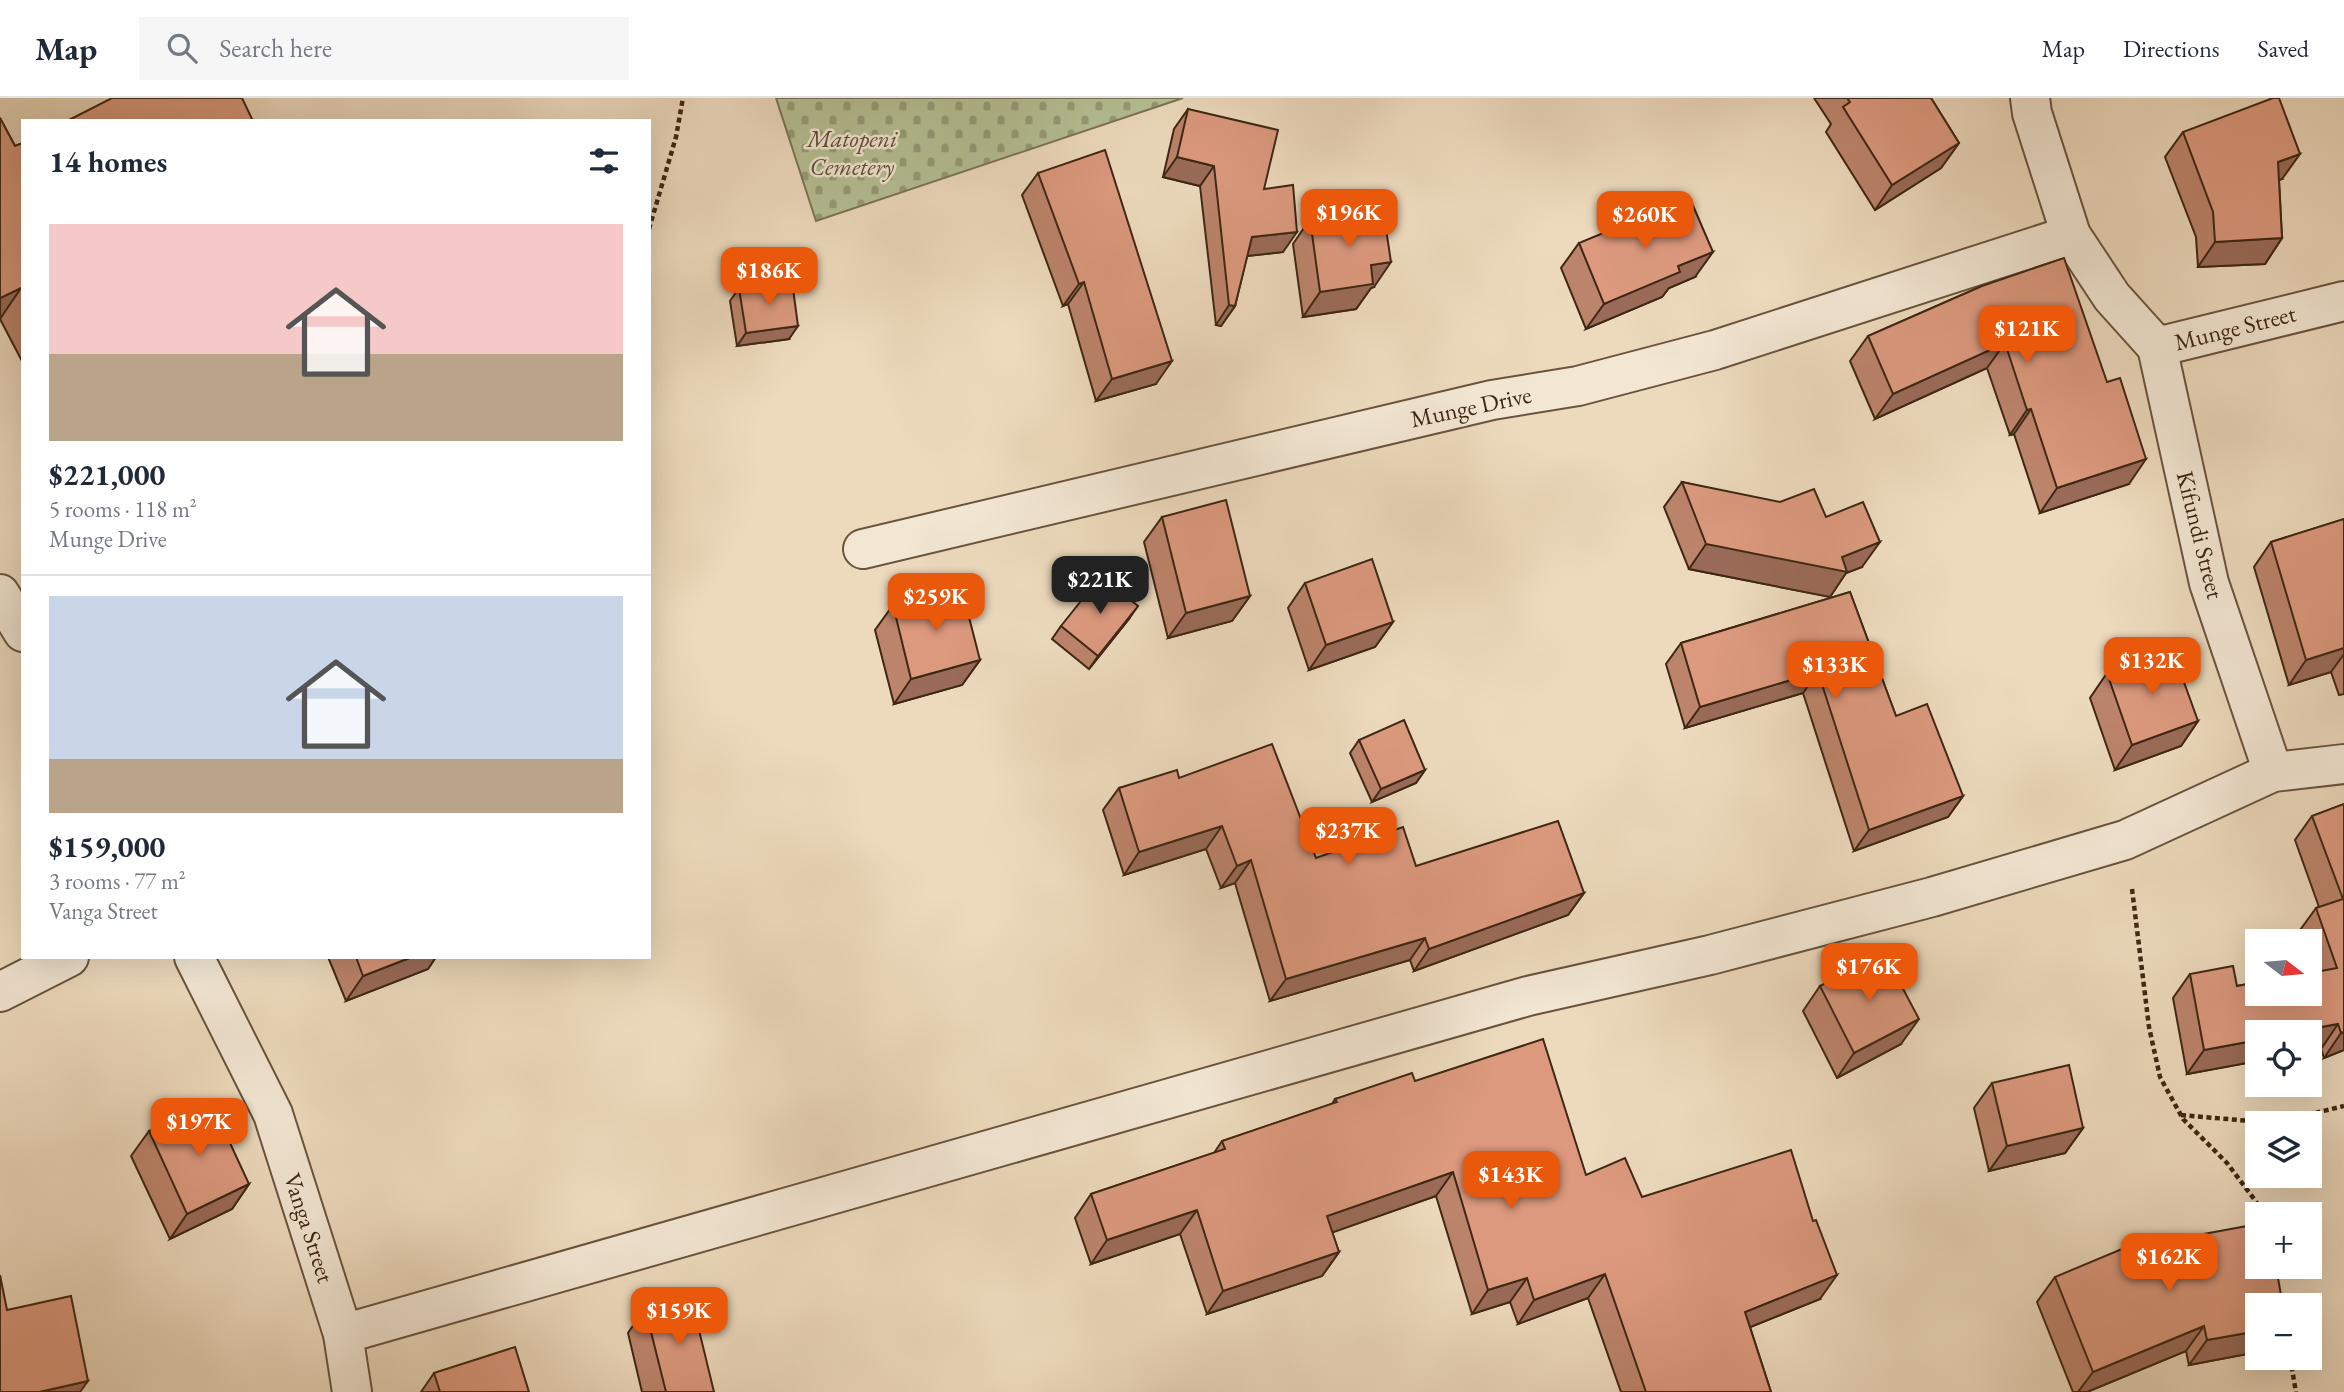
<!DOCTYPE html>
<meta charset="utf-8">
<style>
:root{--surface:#fff;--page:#f6f6f7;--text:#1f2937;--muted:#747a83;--line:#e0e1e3;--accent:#ea580c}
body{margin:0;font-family:"EB Garamond",serif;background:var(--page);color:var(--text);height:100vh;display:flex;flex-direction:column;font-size:26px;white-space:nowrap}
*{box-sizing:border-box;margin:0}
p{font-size:23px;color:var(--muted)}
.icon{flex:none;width:38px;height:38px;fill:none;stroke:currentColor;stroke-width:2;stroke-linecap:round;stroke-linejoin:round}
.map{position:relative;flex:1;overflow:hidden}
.panel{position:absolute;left:21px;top:21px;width:630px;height:840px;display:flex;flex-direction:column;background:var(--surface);border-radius:0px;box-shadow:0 7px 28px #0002}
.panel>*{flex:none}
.needle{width:46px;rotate:106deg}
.buttons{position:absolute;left:2245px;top:831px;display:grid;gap:14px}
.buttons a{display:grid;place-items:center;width:77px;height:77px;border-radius:0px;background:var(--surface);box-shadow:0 7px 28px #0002;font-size:35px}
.price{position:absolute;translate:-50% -60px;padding:0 16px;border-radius:14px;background:var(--accent);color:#fff;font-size:23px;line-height:46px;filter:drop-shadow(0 2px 4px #0008)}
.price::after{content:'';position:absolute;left:50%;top:42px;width:21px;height:16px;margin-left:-10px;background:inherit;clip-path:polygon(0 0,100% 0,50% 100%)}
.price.selected{background:#222;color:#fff}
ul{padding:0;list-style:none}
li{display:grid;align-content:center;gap:14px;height:371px;padding:0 28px}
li+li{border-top:2px solid var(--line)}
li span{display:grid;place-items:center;height:217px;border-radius:0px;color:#555}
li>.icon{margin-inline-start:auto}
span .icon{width:126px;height:126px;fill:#fffc;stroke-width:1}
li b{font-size:30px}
h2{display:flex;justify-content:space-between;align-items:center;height:84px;padding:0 28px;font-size:30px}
header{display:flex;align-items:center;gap:42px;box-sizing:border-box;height:98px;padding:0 35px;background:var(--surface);border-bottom:2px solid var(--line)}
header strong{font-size:33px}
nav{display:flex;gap:38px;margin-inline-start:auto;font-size:24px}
.search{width:490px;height:63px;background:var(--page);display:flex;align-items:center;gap:18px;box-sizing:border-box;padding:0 24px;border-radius:0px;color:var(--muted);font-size:26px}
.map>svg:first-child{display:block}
.cemetery{fill:url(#cemetery-stones);stroke:#7a7454;stroke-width:2}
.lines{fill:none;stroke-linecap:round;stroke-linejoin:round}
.minor-casing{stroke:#6a543e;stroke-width:42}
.path{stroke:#3e2713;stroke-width:4.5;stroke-dasharray:5 3.5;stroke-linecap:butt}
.minor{stroke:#f3e7d4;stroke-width:38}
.wall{fill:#bd846c;stroke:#3e2713;stroke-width:2}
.shaded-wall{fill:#9a6b58;stroke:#3e2713;stroke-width:2}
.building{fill:#dc997e;stroke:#3e2713;stroke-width:2}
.labels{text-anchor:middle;stroke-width:5;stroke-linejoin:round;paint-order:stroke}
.park-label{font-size:24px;font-style:italic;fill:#5c4d33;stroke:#f3e7d4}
.street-label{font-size:24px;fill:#3e2713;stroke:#f3e7d4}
</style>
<header>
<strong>Map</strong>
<div class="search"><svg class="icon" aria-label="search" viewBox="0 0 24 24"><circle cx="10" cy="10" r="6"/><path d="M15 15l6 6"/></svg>Search here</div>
<nav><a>Map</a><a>Directions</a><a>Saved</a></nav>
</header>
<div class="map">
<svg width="2344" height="1294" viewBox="0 0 2344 1294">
<defs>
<pattern id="cemetery-stones" width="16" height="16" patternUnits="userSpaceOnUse" patternTransform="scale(1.75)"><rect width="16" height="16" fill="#b5c094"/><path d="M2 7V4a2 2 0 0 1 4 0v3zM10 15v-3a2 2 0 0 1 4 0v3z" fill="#959c78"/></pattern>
</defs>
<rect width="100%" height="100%" fill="#eddabd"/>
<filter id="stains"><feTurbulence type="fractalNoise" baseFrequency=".00286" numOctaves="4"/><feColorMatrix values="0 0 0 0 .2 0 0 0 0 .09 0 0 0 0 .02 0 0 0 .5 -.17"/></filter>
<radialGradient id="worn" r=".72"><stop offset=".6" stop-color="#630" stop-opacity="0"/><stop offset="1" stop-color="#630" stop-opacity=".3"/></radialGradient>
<!-- cemetery -->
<path class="cemetery" d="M776,0H1183L816,123Z"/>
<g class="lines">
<!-- minor casing -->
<g class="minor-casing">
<g id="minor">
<path d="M2030,0L2032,15L2071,137L2112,199L2157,249L2344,203"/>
<path d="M2157,249L2209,485L2273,674L2344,666"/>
<path d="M863,451L1492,302L1578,288L1715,252L2071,137"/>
<path d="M0,496L23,534"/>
<path d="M194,859L273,1016L343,1236L352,1294"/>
<path d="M0,894L69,859"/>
<path d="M343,1236L1528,898L1710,857L1932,799L2125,742L2273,674"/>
</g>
</g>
<!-- path -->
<g class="path">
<path d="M649,131L676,39L683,0"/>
<path d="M2132,791L2149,929L2160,979L2183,1021L2227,1065L2257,1105L2260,1116"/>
<path d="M2181,1017L2273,1025L2344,1008"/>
<path d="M2290,1260L2296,1294"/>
</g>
<!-- minor -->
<use href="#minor" class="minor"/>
</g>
<!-- wall -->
<g class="wall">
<path d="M1814,0H1931L1959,45L1941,70L1875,112L1826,34L1831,26Z"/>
<path d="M1188,11L1264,91L1283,154L1247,158L1235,208L1221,228L1216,227L1200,88L1163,79L1174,31Z"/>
<path d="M0,20L15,48L23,45V265L0,221Z"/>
<path d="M2183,34L2282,81L2279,82L2282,140L2265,166L2198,169L2196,139L2165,59Z"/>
<path d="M1038,75L1156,286L1096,303L1068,206L1063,208L1022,97Z"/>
<path d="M1310,121L1374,189L1371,190L1356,211L1303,219L1293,146Z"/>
<path d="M1579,145L1695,179L1669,190L1662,199L1586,231L1561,170Z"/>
<path d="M1982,188L2129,386L2040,415L2014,336L2010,337L1987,270L1875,321L1850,263L1868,238Z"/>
<path d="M739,190L789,241L737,248L730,203Z"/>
<path d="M1682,384L1826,419L1862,469L1846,475L1830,499L1689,471L1664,409Z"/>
<path d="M1162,419L1250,498L1232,523L1168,540L1144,444Z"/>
<path d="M2344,421V596L2339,597L2331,574L2289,587L2254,469L2271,444Z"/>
<path d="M1305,485L1393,524L1375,549L1309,572L1288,510Z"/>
<path d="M1850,494L1896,618L1963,698L1948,719L1854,753L1803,595L1685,630L1666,566L1681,545Z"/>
<path d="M893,507L980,562L962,587L894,606L875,532Z"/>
<path d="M1129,521L1089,571L1052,541L1061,528Z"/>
<path d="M2107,575L2198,623L2181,648L2115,672L2090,600Z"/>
<path d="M1359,642L1425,672L1416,685L1372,704L1350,655Z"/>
<path d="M1179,680L1316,760L1416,768L1584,795L1568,817L1414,873L1410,862L1270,903L1235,785L1221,790L1206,751L1124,777L1103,712L1119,690Z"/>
<path d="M2344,706V952L2324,960L2321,951L2187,976L2173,900L2190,876L2237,888L2313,874L2310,867V844H2301L2298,835L2316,810L2319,809L2295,742L2312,718Z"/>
<path d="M328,859H436L428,871L346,903Z"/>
<path d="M1820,888L1901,946L1837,980L1803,913Z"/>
<path d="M1415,983L1586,1077L1642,1099L1820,1201L1750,1229L1771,1294H1621L1588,1200L1518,1226L1510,1204L1472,1216L1436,1098L1332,1134L1339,1154L1322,1178L1207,1216L1180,1136L1091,1166L1075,1120L1091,1096L1214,1055L1222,1043L1332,1006L1335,1001Z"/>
<path d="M1992,985L2083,1030L2065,1055L1989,1073L1974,1010Z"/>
<path d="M149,1033L249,1086L232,1111L170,1141L131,1058Z"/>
<path d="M2055,1179L2258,1208V1254L2189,1267L2186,1253L2087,1294H2073L2037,1204Z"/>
<path d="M645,1210L714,1294H642L628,1235Z"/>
<path d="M434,1275L529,1294H421Z"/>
</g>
<!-- shaded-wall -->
<g class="shaded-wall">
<path d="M1959,45L1941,70L1875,112L1892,87Z"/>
<path d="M2300,56L2282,81L2260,89L2278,64Z"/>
<path d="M1177,59L1214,68L1200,88L1163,79Z"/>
<path d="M1297,134L1283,154L1238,159L1252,139Z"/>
<path d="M2282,140L2265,166L2198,169L2215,144Z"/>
<path d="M1713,154L1695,179L1669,190L1662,199L1586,231L1604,206L1678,168Z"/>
<path d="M1391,164L1374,189L1371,190L1356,211L1303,219L1320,194L1371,167Z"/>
<path d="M1084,184L1068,206L1063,208L1079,186Z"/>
<path d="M21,190L0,221V200Z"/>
<path d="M1229,207L1235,208L1221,228L1216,227Z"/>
<path d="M798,228L789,241L737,248L746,235Z"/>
<path d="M2005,245L1987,270L1875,321L1893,296Z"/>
<path d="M1172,263L1156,286L1096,303L1112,281Z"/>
<path d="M2031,311L2014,336L2010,337L2027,312Z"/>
<path d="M2146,361L2129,386L2040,415L2057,390Z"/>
<path d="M1880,444L1862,469L1846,475L1830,499L1689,471L1706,446L1842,459Z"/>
<path d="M1250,498L1232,523L1168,540L1186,515Z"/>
<path d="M1138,508L1129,521L1089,571L1098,558Z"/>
<path d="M1393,524L1375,549L1309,572L1326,547Z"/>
<path d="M2344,550V556L2331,574L2289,587L2306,562Z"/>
<path d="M980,562L962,587L894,606L911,581Z"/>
<path d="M1818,574L1803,595L1685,630L1700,609Z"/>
<path d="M2198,623L2181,648L2115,672L2132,647Z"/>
<path d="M1425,672L1416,685L1372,704L1381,691Z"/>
<path d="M1963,698L1948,719L1854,753L1869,732Z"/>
<path d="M1222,728L1206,751L1124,777L1139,754Z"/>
<path d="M1251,762L1235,785L1221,790L1237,768Z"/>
<path d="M1584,795L1568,817L1414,873L1429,851Z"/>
<path d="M1425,840L1410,862L1270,903L1286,881Z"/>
<path d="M412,859H436L428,871L346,903L363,878Z"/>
<path d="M1919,921L1901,946L1837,980L1854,955Z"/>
<path d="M2338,926L2321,951L2310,953V934H2294Z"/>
<path d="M2344,934V952L2324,960L2341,935Z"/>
<path d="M2258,942V963L2187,976L2204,952Z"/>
<path d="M2083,1030L2065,1055L1989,1073L2007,1048Z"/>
<path d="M1453,1074L1436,1098L1311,1142L1327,1118Z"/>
<path d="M249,1086L232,1111L170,1141L187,1116Z"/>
<path d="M1197,1112L1180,1136L1091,1166L1107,1142Z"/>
<path d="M1339,1154L1322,1178L1207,1216L1223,1193Z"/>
<path d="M1605,1176L1588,1200L1518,1226L1534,1202Z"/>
<path d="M1837,1177L1820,1201L1728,1238L1745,1214Z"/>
<path d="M1527,1180L1510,1204L1472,1216L1488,1192Z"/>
<path d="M2204,1228L2186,1253L2087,1294H2078L2093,1274Z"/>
<path d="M2258,1233V1254L2189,1267L2207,1242Z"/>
<path d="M88,1283L80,1294H39Z"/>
</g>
<!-- building -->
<g class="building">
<path d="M112,0H242L253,23H67Z"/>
<path d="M1847,0H1931L1959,45L1892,87L1843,9L1850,4Z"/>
<path d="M2273,0H2279L2300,56L2278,64L2282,140L2215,144L2213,114L2183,34Z"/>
<path d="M1188,11L1278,32L1264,91L1293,87L1297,134L1252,139L1235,208L1229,207L1214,68L1177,59Z"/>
<path d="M0,20L15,48L23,45V193L21,190L0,200Z"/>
<path d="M1105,52L1172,263L1112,281L1084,184L1079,186L1038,75Z"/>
<path d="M1691,103L1713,154L1678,168L1680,174L1604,206L1579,145L1673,106L1674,110Z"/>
<path d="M1383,111L1391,164L1371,167L1373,186L1320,194L1310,121Z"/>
<path d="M2064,160L2107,284L2120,280L2146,361L2057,390L2031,311L2027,312L2005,245L1893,296L1868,238L1982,188Z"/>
<path d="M792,183L798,228L746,235L739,190Z"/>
<path d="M1682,384L1780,404L1814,391L1826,419L1863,404L1880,444L1842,459L1847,474L1706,446Z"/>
<path d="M1226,402L1250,498L1186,515L1162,419Z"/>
<path d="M2344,421V550L2306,562L2271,444Z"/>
<path d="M1372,461L1393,524L1326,547L1305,485Z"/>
<path d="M1101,478L1138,508L1098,558L1061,528Z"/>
<path d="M961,488L980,562L911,581L893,507Z"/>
<path d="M1850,494L1896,618L1927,606L1963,698L1869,732L1818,574L1700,609L1681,545Z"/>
<path d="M2172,551L2198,623L2132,647L2107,575Z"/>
<path d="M1404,622L1425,672L1381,691L1359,642Z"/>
<path d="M1272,646L1316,760L1403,729L1416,768L1558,723L1584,795L1429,851L1425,840L1286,881L1251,762L1237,768L1222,728L1139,754L1119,690L1177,672L1179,680Z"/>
<path d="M2344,706V934L2341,935L2338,926L2294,934H2258V942L2204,952L2190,876L2233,868L2237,888L2258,884V896H2310V875L2337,870L2316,810L2343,801L2312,718Z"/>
<path d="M1884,855L1919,921L1854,955L1820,888Z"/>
<path d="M356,859H412L363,878Z"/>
<path d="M1543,941L1586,1077L1625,1060L1642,1099L1791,1052L1813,1123L1816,1122L1837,1177L1745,1214L1771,1294H1646L1605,1176L1534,1202L1527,1180L1488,1192L1453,1074L1327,1118L1339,1154L1223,1193L1197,1112L1107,1142L1091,1096L1225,1051L1222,1043L1337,1004L1335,1001L1412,975L1415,983Z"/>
<path d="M2069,967L2083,1030L2007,1048L1992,985Z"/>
<path d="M211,1004L249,1086L187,1116L149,1033Z"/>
<path d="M2258,1126V1169H2276L2283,1208H2258V1233L2207,1242L2204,1228L2093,1274L2055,1179L2122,1151Z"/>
<path d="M0,1177L7,1212L71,1198L88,1283L39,1294H0Z"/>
<path d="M691,1199L714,1294H666L645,1210Z"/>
<path d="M515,1249L529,1294H440L434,1275Z"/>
</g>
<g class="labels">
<!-- park labels -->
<g class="park-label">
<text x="852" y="49">Matopeni<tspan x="852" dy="28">Cemetery</tspan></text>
</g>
<!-- street labels -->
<g class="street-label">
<text transform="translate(2235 230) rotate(-14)" y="8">Munge Street</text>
<text transform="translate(1471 309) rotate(-12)" y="8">Munge Drive</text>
<text transform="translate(2200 437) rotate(76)" y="8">Kifundi Street</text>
<text transform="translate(309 1130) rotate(72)" y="8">Vanga Street</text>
</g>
</g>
<rect width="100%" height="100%" filter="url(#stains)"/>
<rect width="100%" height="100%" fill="url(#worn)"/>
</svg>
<div class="buttons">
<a><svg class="needle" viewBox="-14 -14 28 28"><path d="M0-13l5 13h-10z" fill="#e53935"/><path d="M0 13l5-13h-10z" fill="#747a83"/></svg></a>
<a><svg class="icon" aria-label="locate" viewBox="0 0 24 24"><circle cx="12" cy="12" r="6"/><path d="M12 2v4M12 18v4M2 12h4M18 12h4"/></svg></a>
<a><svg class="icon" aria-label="layers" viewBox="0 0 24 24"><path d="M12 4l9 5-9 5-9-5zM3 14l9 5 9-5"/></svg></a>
<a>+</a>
<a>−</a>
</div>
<b class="price" style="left:1349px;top:151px">$196K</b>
<b class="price" style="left:1645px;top:153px">$260K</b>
<b class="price" style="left:769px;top:209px">$186K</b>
<b class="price" style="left:2027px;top:267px">$121K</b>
<b class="price selected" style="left:1100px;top:518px">$221K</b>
<b class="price" style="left:936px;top:535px">$259K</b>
<b class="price" style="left:2152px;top:599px">$132K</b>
<b class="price" style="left:1835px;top:603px">$133K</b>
<b class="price" style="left:1348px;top:769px">$237K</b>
<b class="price" style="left:1869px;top:905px">$176K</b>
<b class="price" style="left:199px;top:1060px">$197K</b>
<b class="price" style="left:1511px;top:1113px">$143K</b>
<b class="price" style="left:2169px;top:1195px">$162K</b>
<b class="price" style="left:679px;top:1249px">$159K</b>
<section class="panel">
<h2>14 homes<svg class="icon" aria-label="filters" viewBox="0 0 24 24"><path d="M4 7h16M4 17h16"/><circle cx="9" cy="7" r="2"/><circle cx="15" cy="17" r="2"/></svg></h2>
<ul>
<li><span style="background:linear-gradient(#f6c9c9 60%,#b9a48a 0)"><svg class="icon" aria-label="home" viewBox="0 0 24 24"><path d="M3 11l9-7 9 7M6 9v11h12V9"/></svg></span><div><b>$221,000</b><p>5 rooms · 118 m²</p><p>Munge Drive</p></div></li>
<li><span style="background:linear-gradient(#c9d6e8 75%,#b9a48a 0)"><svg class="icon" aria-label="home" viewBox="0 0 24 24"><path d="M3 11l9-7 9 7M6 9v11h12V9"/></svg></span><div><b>$159,000</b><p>3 rooms · 77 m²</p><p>Vanga Street</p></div></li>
</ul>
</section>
</div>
